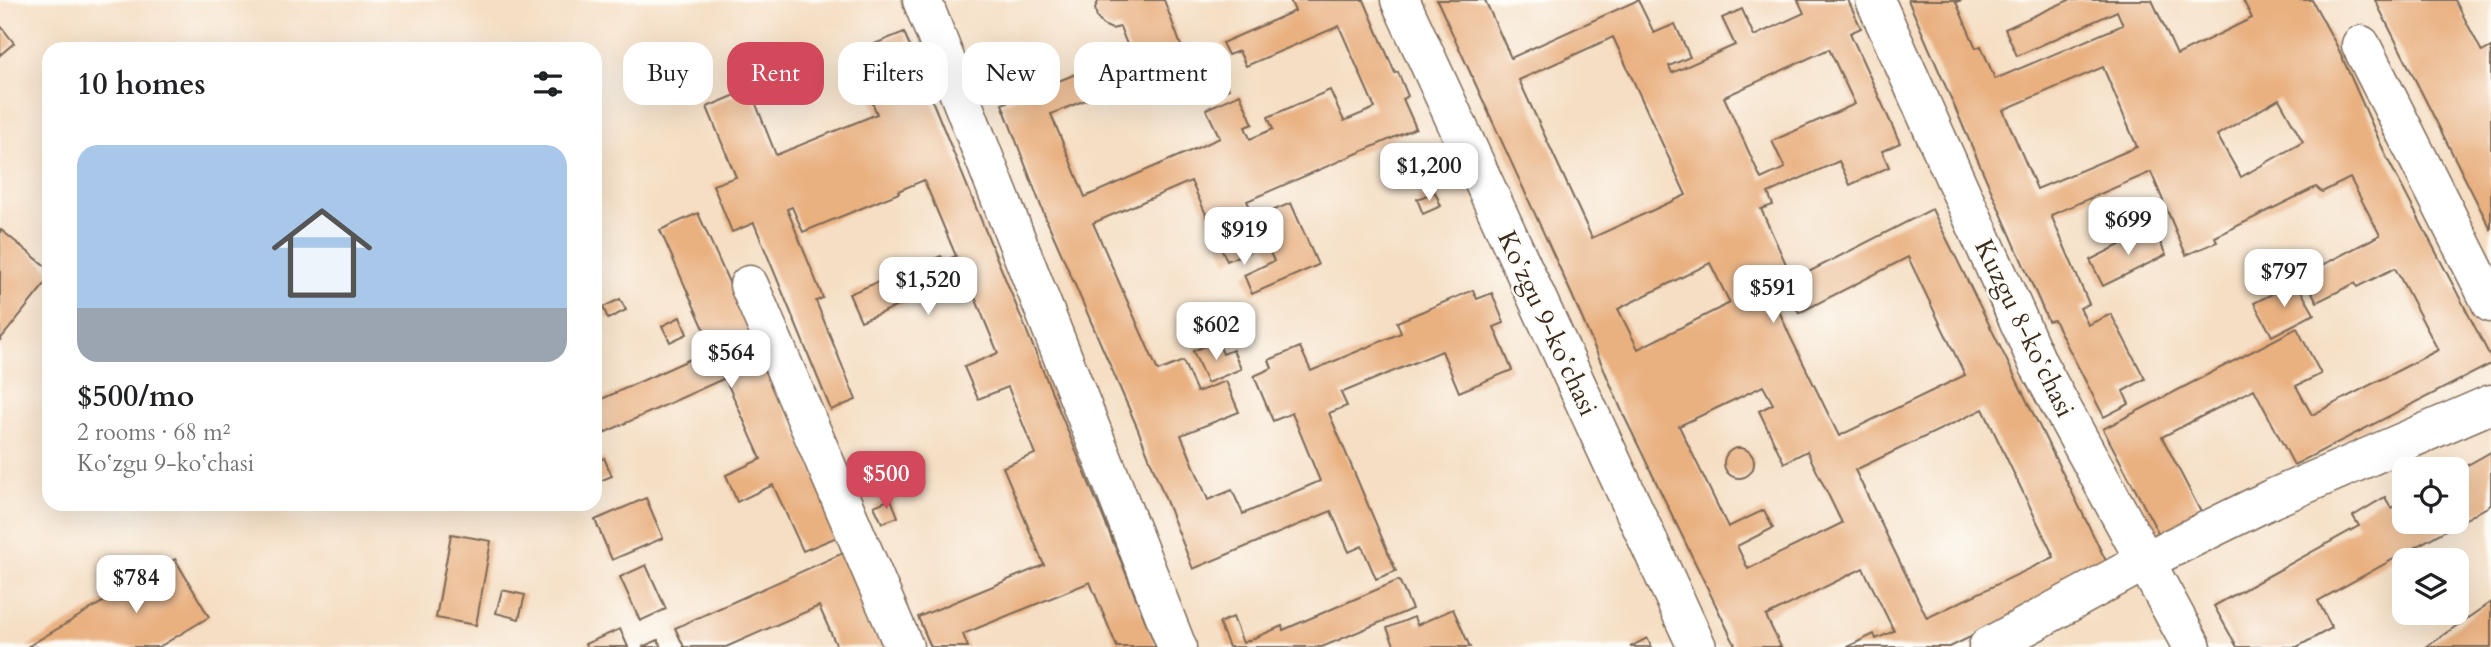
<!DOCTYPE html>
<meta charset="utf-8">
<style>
:root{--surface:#fff;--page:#f2f2f2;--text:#202124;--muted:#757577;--line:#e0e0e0;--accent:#d1495b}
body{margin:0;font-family:Cardo,serif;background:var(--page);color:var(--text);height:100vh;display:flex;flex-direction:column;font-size:26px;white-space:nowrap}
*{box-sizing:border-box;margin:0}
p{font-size:23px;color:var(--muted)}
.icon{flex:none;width:38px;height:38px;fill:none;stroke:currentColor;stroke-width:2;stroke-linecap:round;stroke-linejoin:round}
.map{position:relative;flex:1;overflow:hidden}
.sheet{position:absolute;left:42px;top:42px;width:560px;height:469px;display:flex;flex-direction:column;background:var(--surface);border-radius:21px;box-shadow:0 7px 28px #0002}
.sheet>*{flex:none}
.banner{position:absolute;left:623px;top:42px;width:665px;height:63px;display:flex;gap:14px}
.controls{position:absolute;left:2392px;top:457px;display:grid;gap:14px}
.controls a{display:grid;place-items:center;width:77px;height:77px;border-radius:14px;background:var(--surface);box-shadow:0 7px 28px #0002;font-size:35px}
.price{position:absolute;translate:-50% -60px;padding:0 16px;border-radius:14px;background:#fff;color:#222;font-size:23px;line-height:46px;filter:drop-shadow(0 2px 4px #0008)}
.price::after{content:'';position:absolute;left:50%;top:42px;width:21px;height:16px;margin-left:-10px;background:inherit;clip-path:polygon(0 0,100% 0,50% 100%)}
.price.active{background:var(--accent);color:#fff}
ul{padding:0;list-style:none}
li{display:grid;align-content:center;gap:14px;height:371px;padding:0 35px}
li+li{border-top:2px solid var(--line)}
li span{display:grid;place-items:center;height:217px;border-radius:21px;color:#555}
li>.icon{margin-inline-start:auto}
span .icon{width:126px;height:126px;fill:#fffc;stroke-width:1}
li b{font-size:30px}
h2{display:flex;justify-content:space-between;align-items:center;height:84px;padding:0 35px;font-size:30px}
.pill{padding:0 24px;border-radius:21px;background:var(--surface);box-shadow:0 7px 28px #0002;font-size:24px;line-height:63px}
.pill.active{background:var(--accent);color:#fff}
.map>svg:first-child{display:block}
.building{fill:#e9b080;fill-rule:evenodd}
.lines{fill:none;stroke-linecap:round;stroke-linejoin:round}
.minor-casing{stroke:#7c6958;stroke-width:41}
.minor{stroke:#fff;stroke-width:38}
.labels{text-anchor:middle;stroke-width:5;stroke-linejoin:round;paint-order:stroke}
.street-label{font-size:26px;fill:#3b2a1e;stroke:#fdfcf7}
</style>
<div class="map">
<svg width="2491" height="647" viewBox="0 0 2491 647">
<rect width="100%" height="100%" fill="#fdfcf7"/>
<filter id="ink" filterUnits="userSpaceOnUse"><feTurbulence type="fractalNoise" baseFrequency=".0143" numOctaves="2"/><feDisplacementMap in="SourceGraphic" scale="14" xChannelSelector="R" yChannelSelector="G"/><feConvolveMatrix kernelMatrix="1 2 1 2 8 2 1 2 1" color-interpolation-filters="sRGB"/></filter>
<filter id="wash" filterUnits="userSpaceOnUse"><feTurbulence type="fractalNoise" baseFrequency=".00686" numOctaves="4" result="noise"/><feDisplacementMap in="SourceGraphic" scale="28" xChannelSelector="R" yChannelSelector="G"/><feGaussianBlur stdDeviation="1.57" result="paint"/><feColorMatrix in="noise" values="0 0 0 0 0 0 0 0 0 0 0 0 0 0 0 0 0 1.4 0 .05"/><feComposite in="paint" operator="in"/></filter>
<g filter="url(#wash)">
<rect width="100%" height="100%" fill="#f5dec3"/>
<g id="blocks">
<!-- building -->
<g class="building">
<path d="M1099,0H1164L1186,59L1051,114L1085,197L1220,138L1206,109L1240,94L1253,124L1245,127L1250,139L1273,129L1268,117L1330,90L1344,121L1375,108L1339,26L1246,66L1239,51L1228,55L1222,43L1295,11L1290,0H1364L1395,73L1398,72L1408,96L1403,99L1416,128L1247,201L1255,218L1291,203L1318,265L1252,294L1244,275L1274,261L1266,244L1227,261L1191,181L1093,223L1158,371L1183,361L1197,392L1226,381L1239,412L1181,435L1208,500L1232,490L1243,514L1320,481L1292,413L1273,421L1254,376L1272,368L1269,360L1300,347L1311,371L1401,333L1397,322L1473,290L1477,299L1492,293L1504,323L1494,327L1512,370L1459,392L1442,351L1341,393L1347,406L1329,413L1396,571L1376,579L1362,546L1349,552L1331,511L1193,569L1137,427L1044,214L1002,104L1130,52L1120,27L1112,29L1103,25L1097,18L1095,8Z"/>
<path d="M1437,0H1485L1511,58L1638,0L1654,33L1675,24L1690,57L1669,66L1672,73L1735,45L1722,18L1742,9L1754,36L1804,13L1798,0H1848L1861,28L1850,33L1900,143L1882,151L1889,167L1850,185L1839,161L1768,193L1773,205L1761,209L1791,275L1768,286L1790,336L1839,436L1965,375L1908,257L1799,313L1785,284L1932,209L2110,569L1950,647H1847L1874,634L1876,639L1894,631L1863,568L1766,616L1781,647H1736L1624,416L1572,295ZM1613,37L1686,195L1592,238L1519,80ZM1829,49L1855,104L1772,141L1785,168L1761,179L1724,97ZM1710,263L1730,303L1638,349L1618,309ZM1763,386L1773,404L1759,411L1784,463L1807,451L1842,523L1748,569L1737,546L1773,528L1764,510L1728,527L1679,426ZM1983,409L2054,557L1927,618L1855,470Z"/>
<path d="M1908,0H1962L1956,2L1976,48L1981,46L1995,79L2123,25L2117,11L2017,56L2005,29L2069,0H2152L2177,55L2252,18L2243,0H2312L2338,48L2387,158L2491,358V364L2294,465L2254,389L2162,437L2203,516L2161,538L2103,429L2297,328L2321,374L2296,386L2312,415L2438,350L2395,268L2357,287L2355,283L2317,302L2303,275L2380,235L2350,178L2322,192L2316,187L2215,237L2217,242L2186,255L2151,172L2051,215L2089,304L2080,308L2088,325L2111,314L2145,379L2123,391L2129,404L2104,417L2054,320L2048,321ZM2103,67L2137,147L2037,189L2003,110ZM2279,99L2303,142L2241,177L2217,135Z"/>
<path d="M2375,0H2455L2482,52L2491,47V230Z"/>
<path d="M0,25L14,43L0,55Z"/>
<path d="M904,32L1071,439L1156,647H1117L1090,582L963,634L968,647H931L918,617L1044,565L1003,467L1035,454L1008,387L978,399L964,367L998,353L967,278L861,321L849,294L941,256L944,261L956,256L924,180L898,191L899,193L803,232L792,207L787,209L823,298L816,301L856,400L831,410L754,223L732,232L713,185L736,177L707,107L750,89L776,155L877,114L852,53Z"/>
<path d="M689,61L698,74L663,97L655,84Z"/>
<path d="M1217,65L1229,89L1205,100L1194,76Z"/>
<path d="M1435,192L1441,206L1423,214L1417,199Z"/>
<path d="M698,213L842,535L803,551L773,485L737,502L726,475L761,459L725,378L595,437V402L713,349L660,230Z"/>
<path d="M2153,228L2166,255L2103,286L2090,260Z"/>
<path d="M0,229L49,269V279L0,340Z"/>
<path d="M2296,282L2314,314L2272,336L2254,303Z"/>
<path d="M620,299L626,310L608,319L603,307Z"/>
<path d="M680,317L687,334L670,342L662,326Z"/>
<path d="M1217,340L1223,354L1233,350L1241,369L1207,383L1193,351Z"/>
<circle cx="1739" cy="463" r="15"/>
<path d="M2491,452V505L2318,601L2332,628L2297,647H2237L2214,606L2359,526L2353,516L2385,497L2391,508L2404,500V522H2457V471Z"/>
<path d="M604,458L612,476L595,483V463Z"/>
<path d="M646,498L663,538L612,560L595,520Z"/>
<path d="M891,499L898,517L882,523L874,506Z"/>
<path d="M451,534L491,541L476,625L436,618Z"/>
<path d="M843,553L886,647H837L819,606L726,647H684L675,628Z"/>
<path d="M175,559L209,617L159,647H27Z"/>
<path d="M646,565L666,609L640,621L620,577Z"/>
<path d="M1399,580L1412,609L1322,647H1229L1219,623L1233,617L1243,643L1282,626L1283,630Z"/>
<path d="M502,590L525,595L519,619L496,613Z"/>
<path d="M2491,602V647H2426L2449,631Z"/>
<path d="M1453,609L1470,647H1395L1387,628L1414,617L1417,625Z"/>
<path d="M620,629L628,647H587L585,644Z"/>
<path d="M1647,638L1652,647H1630Z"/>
<path d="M658,640L661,647H642Z"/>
</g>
</g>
</g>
<g filter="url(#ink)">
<use href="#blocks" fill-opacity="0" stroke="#7c6958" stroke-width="2"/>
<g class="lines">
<!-- minor casing -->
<g class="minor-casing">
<g id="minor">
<path d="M922,0L1177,647"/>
<path d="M1400,0L1697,647"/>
<path d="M1875,0L2038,364L2192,647"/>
<path d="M2361,45L2491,303"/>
<path d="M749,285L904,647"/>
<path d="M1988,647L2145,561L2271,499L2491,404"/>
</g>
</g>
<!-- minor -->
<use href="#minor" class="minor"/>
</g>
</g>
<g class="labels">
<!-- street labels -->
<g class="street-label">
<text transform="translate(1548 323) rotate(65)" y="9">Koʻzgu 9-koʻchasi</text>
<text transform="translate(2025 328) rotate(64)" y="9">Kuzgu 8-koʻchasi</text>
</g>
</g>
</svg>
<div class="controls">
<a><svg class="icon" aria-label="locate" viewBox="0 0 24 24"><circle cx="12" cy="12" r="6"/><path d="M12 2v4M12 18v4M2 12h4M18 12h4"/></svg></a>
<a><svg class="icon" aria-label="layers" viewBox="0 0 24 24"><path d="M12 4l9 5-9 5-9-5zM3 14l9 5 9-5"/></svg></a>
</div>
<b class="price" style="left:1429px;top:203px">$1,200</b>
<b class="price" style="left:2128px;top:257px">$699</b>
<b class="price" style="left:1244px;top:267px">$919</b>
<b class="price" style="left:2284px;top:309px">$797</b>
<b class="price" style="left:928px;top:317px">$1,520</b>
<b class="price" style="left:1773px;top:325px">$591</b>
<b class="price" style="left:1216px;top:362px">$602</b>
<b class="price" style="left:731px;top:390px">$564</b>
<b class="price active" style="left:886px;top:511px">$500</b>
<b class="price" style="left:136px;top:615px">$784</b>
<div class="banner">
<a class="pill">Buy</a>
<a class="pill active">Rent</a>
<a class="pill">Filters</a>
<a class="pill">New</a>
<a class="pill">Apartment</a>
</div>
<section class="sheet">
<h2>10 homes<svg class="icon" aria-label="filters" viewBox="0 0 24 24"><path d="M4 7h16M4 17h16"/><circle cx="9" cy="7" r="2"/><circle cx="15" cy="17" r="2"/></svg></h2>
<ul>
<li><span style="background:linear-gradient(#a9c7e8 75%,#9aa5b1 0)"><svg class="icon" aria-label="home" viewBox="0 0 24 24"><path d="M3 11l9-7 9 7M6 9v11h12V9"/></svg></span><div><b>$500/mo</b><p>2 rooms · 68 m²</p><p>Koʻzgu 9-koʻchasi</p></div></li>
</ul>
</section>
</div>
